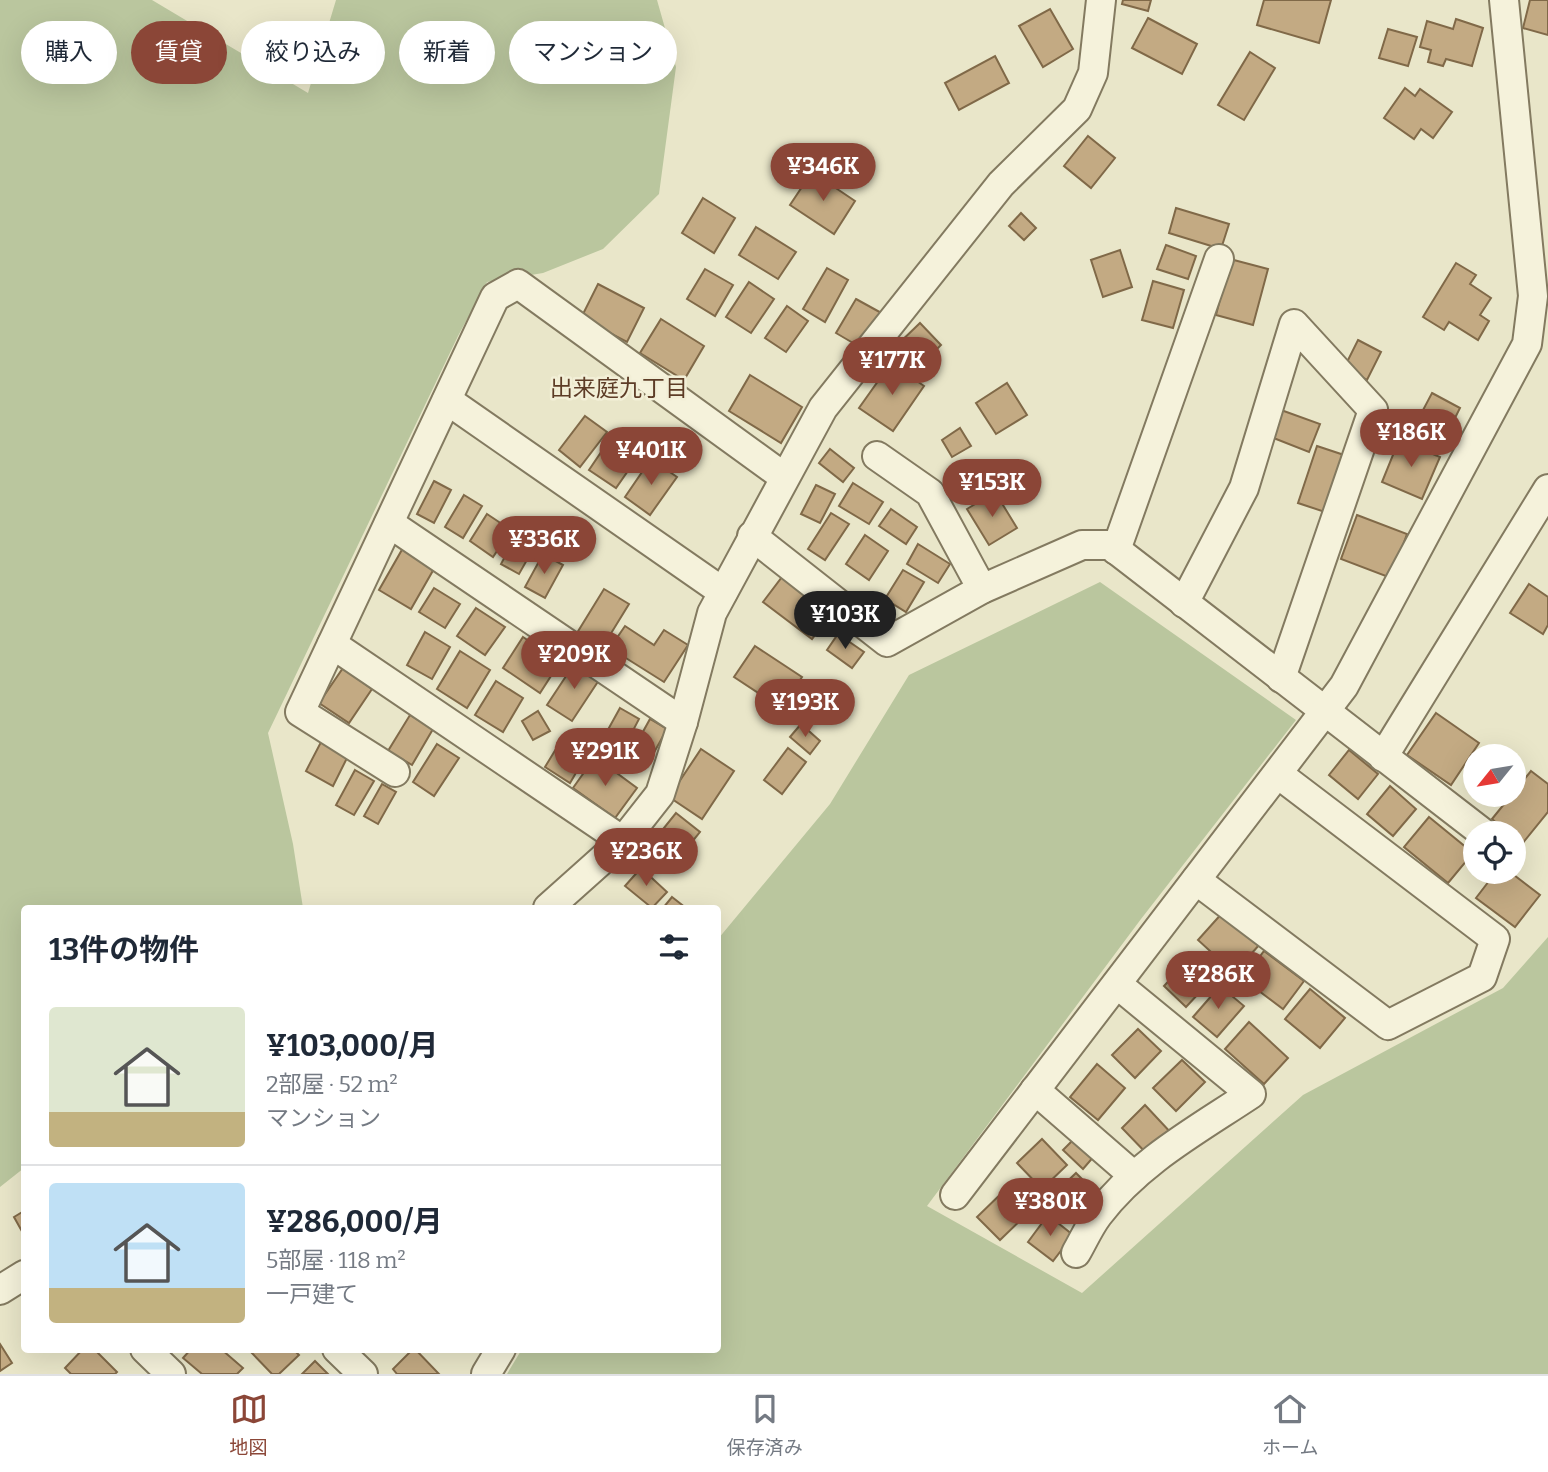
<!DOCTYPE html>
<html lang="ja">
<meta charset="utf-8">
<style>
:root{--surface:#fff;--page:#f2f2f3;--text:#1f2937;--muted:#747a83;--line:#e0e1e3;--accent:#8b4637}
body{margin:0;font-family:Bitter,"Noto Sans JP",serif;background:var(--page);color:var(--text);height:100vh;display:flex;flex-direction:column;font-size:26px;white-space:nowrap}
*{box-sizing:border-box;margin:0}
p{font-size:23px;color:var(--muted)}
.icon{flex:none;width:38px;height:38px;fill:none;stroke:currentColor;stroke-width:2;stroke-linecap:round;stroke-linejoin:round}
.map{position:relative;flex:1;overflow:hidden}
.panel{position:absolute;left:21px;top:905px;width:700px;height:448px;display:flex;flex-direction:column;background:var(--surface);border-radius:7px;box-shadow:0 7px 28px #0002}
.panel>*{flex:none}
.top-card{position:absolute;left:21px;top:21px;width:700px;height:63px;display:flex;gap:14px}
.needle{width:46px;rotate:240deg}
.fabs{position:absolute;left:1463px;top:744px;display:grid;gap:14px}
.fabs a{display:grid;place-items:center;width:63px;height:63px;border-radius:50%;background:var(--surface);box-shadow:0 7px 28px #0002;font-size:35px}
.price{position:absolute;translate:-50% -60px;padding:0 16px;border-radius:24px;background:var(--accent);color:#fff;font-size:23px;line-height:46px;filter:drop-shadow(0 2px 4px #0008)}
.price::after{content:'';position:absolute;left:50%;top:42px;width:21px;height:16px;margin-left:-10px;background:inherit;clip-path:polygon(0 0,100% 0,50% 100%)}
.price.current{background:#222;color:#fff}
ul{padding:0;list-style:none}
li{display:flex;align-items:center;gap:21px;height:175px;padding:0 28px}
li+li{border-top:2px solid var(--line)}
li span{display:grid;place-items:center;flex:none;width:196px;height:140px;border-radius:7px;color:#555}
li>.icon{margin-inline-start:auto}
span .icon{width:84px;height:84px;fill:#fffc;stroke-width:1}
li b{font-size:30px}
h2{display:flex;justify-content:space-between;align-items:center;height:84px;padding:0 28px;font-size:30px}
.pill{padding:0 24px;border-radius:32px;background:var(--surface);box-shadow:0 7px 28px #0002;font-size:24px;line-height:63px}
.pill.current{background:var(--accent);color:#fff}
.tabs{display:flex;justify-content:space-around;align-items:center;height:98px;border-top:2px solid var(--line);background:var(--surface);font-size:19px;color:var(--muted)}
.tabs a{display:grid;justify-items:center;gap:4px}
.tabs .current{color:var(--accent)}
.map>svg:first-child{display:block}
.green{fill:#bac69e}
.building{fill:#c3aa83;stroke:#806948;stroke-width:2}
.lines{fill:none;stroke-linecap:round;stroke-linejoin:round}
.minor-casing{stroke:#837a60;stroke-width:32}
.minor{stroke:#f5f2db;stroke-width:28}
.labels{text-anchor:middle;stroke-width:5;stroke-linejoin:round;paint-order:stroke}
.neighbourhood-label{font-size:23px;fill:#5d3c26;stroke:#f2efd7}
</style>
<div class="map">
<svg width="1548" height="1374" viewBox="0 0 1548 1374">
<rect width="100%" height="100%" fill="#e9e6c9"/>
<!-- green -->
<g class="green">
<path d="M0,0H152L308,93L336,0H657L676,67L659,194L603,249L543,273L487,282L458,336L268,733L293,844L303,908H24V1168L0,1187Z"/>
<path d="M1100,582L1296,720L1141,919L927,1206L1082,1293L1303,1095L1503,988L1548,937V1374H507L522,1349H718V939L830,804L909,675Z"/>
</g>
<!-- building -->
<g class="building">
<path d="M1123,0H1151L1148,11L1122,4Z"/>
<path d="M1264,0H1331L1319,43L1257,25Z"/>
<path d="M1530,0H1548V35L1523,28Z"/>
<path d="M1050,9L1073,49L1043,67L1019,26Z"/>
<path d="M1148,18L1197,44L1182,74L1132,48Z"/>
<path d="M1456,19L1483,28L1472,66L1446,59L1443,66L1428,62L1431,50L1420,47L1427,21L1453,29Z"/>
<path d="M1388,29L1417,37L1408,66L1379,58Z"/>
<path d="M1250,52L1275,68L1244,120L1218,105Z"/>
<path d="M995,56L1009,83L959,110L945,83Z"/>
<path d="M1405,88L1415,96L1420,89L1452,112L1433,138L1421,129L1414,139L1384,118Z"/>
<path d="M1088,136L1115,158L1091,188L1064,166Z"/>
<path d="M812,172L855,201L834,234L790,205Z"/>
<path d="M703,198L735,218L714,253L682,233Z"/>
<path d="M1176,208L1229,224L1221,249L1169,233Z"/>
<path d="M1021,213L1036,228L1024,240L1009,226Z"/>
<path d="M756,227L796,252L778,279L739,255Z"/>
<path d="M1166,245L1196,256L1188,279L1157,269Z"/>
<path d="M1120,250L1132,287L1103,297L1091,260Z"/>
<path d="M1230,259L1268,269L1253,325L1216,315Z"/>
<path d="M1456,263L1476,275L1470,284L1491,298L1480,315L1489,321L1478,340L1449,322L1444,330L1423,317Z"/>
<path d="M827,268L848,280L825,322L803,309Z"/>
<path d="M705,269L733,285L715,316L687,299Z"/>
<path d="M1153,281L1184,290L1173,328L1142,320Z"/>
<path d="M749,282L774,299L751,333L726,317Z"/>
<path d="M598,284L644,308L627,342L581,318Z"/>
<path d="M856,299L885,315L865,350L836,333Z"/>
<path d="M787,306L808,321L786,352L765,338Z"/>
<path d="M661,319L704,346L684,380L640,353Z"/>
<path d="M920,323L941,345L916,370L894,348Z"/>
<path d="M1358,340L1381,352L1367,380L1344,368Z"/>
<path d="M891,363L924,386L893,431L859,408Z"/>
<path d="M750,375L802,407L781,443L729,411Z"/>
<path d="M1007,383L1027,415L996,434L976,403Z"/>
<path d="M1432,393L1460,408L1442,444L1413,429Z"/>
<path d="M1281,410L1320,424L1309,452L1271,437Z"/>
<path d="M585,416L607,432L580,467L559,450Z"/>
<path d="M960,428L971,446L952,457L942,440Z"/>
<path d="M612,436L639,455L616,488L589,470Z"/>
<path d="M1399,440L1440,457L1422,499L1382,482Z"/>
<path d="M1317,446L1350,457L1331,514L1298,503Z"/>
<path d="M830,449L854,468L843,482L819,463Z"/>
<path d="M651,459L677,477L650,515L625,497Z"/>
<path d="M434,481L451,490L434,523L417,514Z"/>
<path d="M853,483L883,502L869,524L839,506Z"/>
<path d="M816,485L835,494L820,523L801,514Z"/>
<path d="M995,492L1017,528L989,545L967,509Z"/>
<path d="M464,495L482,506L463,538L445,527Z"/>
<path d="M891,509L917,527L906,544L879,526Z"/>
<path d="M831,513L849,524L825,560L808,549Z"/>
<path d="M487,514L511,530L493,557L470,541Z"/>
<path d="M1357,515L1407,534L1391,578L1341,559Z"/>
<path d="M517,534L536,544L519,574L501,564Z"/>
<path d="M865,535L888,551L869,580L846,564Z"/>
<path d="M918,544L950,564L938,583L907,564Z"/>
<path d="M403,548L435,567L411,609L379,590Z"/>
<path d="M543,554L563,565L545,598L525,587Z"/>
<path d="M903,570L924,582L906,612L885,599Z"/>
<path d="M782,577L831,614L812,639L763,602Z"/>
<path d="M1529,584L1548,597V625L1543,634L1510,613Z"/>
<path d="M434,588L460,604L445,628L419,612Z"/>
<path d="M604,589L629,604L602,648L577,633Z"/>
<path d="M476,608L505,627L485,655L457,636Z"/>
<path d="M625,626L654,645L664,630L688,645L664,682L610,648Z"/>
<path d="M425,632L450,647L432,679L407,665Z"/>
<path d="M838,634L864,652L852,668L827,650Z"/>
<path d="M523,637L560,662L540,693L503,668Z"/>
<path d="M755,646L802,677L781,708L734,677Z"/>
<path d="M460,651L490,670L467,708L437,689Z"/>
<path d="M576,661L601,677L572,721L547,705Z"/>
<path d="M343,668L372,689L349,723L319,703Z"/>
<path d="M496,681L523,698L503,732L475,715Z"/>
<path d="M620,708L639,719L625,746L605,735Z"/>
<path d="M538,711L550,731L533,740L522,721Z"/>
<path d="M1436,713L1479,743L1451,785L1407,755Z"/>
<path d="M410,715L433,729L412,765L388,751Z"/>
<path d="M650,719L667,729L646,767L629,757Z"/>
<path d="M801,724L820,741L810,754L790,737Z"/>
<path d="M562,739L587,754L570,783L545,767Z"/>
<path d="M321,742L348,756L333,786L306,771Z"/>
<path d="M437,744L459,758L434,796L413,782Z"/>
<path d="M788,748L806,762L782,794L764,780Z"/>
<path d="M701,749L734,771L702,819L669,797Z"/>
<path d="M1349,750L1378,774L1358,799L1329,775Z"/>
<path d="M595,757L637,788L615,818L573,788Z"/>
<path d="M355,770L374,781L354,815L336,805Z"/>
<path d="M1531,771L1548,784V812L1522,844L1514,837V833H1508L1492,819Z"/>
<path d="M382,784L396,792L378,824L364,816Z"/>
<path d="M1390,786L1416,809L1393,836L1367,814Z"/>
<path d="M676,813L700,832L671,868L647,849Z"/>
<path d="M1429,817L1473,853L1448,883L1404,847Z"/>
<path d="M641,868L667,892L652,908L625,886Z"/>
<path d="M1496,872H1510L1540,895L1515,927L1476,898Z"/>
<path d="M672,897L686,908H663Z"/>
<path d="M1224,911L1260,944L1234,973L1198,940Z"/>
<path d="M1264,951L1304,981L1283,1009L1243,979Z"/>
<path d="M1191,957L1213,978L1186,1007L1164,986Z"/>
<path d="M1220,986L1244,1006L1217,1037L1193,1017Z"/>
<path d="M1310,989L1345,1018L1320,1048L1285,1019Z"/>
<path d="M1249,1022L1288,1058L1264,1084L1225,1049Z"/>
<path d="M1138,1029L1161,1051L1135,1078L1112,1055Z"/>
<path d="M1182,1060L1205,1082L1176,1111L1153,1088Z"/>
<path d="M1097,1064L1125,1088L1098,1120L1070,1097Z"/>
<path d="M1145,1105L1173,1135L1150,1157L1122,1128Z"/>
<path d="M1076,1137L1095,1155L1083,1169L1063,1150Z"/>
<path d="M1042,1139L1067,1165L1042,1189L1017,1163Z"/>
<path d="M1076,1173L1097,1194L1076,1216L1054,1194Z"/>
<path d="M1008,1187L1030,1211L1000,1240L977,1217Z"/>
<path d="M24,1211V1235L14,1217Z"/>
<path d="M1048,1215L1073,1235L1053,1261L1028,1242Z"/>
<path d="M0,1344L12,1363L0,1371Z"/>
<path d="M83,1349H94L117,1372L115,1374H71L65,1368Z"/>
<path d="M191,1349H221L243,1368L237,1374H202L183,1358Z"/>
<path d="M252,1349H293L299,1355L279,1374H272L250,1351Z"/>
<path d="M413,1349H415L439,1374H397L393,1369Z"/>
<path d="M315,1361L328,1374H302Z"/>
</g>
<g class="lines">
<!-- minor casing -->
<g class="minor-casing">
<g id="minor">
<path d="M447,400L723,592"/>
<path d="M877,456L930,493L982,589"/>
<path d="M389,523L683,722"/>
<path d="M752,536L887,642L982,589L1082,545H1110L1483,833"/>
<path d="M1116,550L1219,259"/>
<path d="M1184,603L1244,488L1294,324L1373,410L1281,678"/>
<path d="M332,644L623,841"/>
<path d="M1383,757L1548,489"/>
<path d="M395,772L300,712L495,297L518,284L784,477"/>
<path d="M1196,880L1388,1025L1482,977L1495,939L1278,774"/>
<path d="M548,908L623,841L660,794L683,722L712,613L823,408L1001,184L1077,109L1093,73L1101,0"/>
<path d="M1035,1090L1134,1176"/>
<path d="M955,1195L1344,686L1527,344L1533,296L1504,0"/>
<path d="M1076,1253C1083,1241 1089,1227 1098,1215C1138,1162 1197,1130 1251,1094L1117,984"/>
<path d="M0,1290L24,1275"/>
<path d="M145,1349L171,1374"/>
<path d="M337,1349L363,1374"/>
<path d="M486,1374L501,1349"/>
</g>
</g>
<!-- minor -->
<use href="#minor" class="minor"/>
</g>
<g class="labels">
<!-- neighbourhood labels -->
<g class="neighbourhood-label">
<text x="619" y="396">出来庭九丁目</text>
</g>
</g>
</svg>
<div class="fabs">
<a><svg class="needle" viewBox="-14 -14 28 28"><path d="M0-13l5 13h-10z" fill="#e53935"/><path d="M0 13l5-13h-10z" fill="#747a83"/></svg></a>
<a><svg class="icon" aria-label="locate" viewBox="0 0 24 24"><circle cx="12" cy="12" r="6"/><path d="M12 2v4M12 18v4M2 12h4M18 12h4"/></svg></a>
</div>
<b class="price" style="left:823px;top:203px">¥346K</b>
<b class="price" style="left:892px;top:397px">¥177K</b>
<b class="price" style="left:1411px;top:469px">¥186K</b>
<b class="price" style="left:651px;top:487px">¥401K</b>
<b class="price" style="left:992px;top:519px">¥153K</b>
<b class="price" style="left:544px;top:576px">¥336K</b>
<b class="price current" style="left:845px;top:651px">¥103K</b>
<b class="price" style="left:574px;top:691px">¥209K</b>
<b class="price" style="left:805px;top:739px">¥193K</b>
<b class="price" style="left:605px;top:788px">¥291K</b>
<b class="price" style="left:646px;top:888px">¥236K</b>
<b class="price" style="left:1218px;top:1011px">¥286K</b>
<b class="price" style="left:1050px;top:1238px">¥380K</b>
<div class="top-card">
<a class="pill">購入</a>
<a class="pill current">賃貸</a>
<a class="pill">絞り込み</a>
<a class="pill">新着</a>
<a class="pill">マンション</a>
</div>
<section class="panel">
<h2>13件の物件<svg class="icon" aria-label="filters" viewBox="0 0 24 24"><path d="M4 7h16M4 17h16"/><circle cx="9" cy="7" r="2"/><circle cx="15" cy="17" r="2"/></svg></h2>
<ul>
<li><span style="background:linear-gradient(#dfe7d0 75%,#c2b280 0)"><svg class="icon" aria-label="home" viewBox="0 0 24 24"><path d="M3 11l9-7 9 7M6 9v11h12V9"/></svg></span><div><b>¥103,000/月</b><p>2部屋 · 52 m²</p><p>マンション</p></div></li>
<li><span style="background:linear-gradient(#bfe0f5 75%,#c2b280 0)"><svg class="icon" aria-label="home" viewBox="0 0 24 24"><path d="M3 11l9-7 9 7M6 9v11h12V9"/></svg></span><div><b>¥286,000/月</b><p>5部屋 · 118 m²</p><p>一戸建て</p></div></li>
</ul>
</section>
</div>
<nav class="tabs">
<a class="current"><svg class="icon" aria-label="map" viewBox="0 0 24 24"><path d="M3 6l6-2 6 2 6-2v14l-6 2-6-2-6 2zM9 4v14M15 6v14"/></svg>地図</a>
<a><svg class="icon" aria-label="saved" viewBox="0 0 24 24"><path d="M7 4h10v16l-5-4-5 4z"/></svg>保存済み</a>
<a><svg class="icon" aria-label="home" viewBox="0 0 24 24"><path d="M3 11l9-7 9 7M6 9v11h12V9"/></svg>ホーム</a>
</nav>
